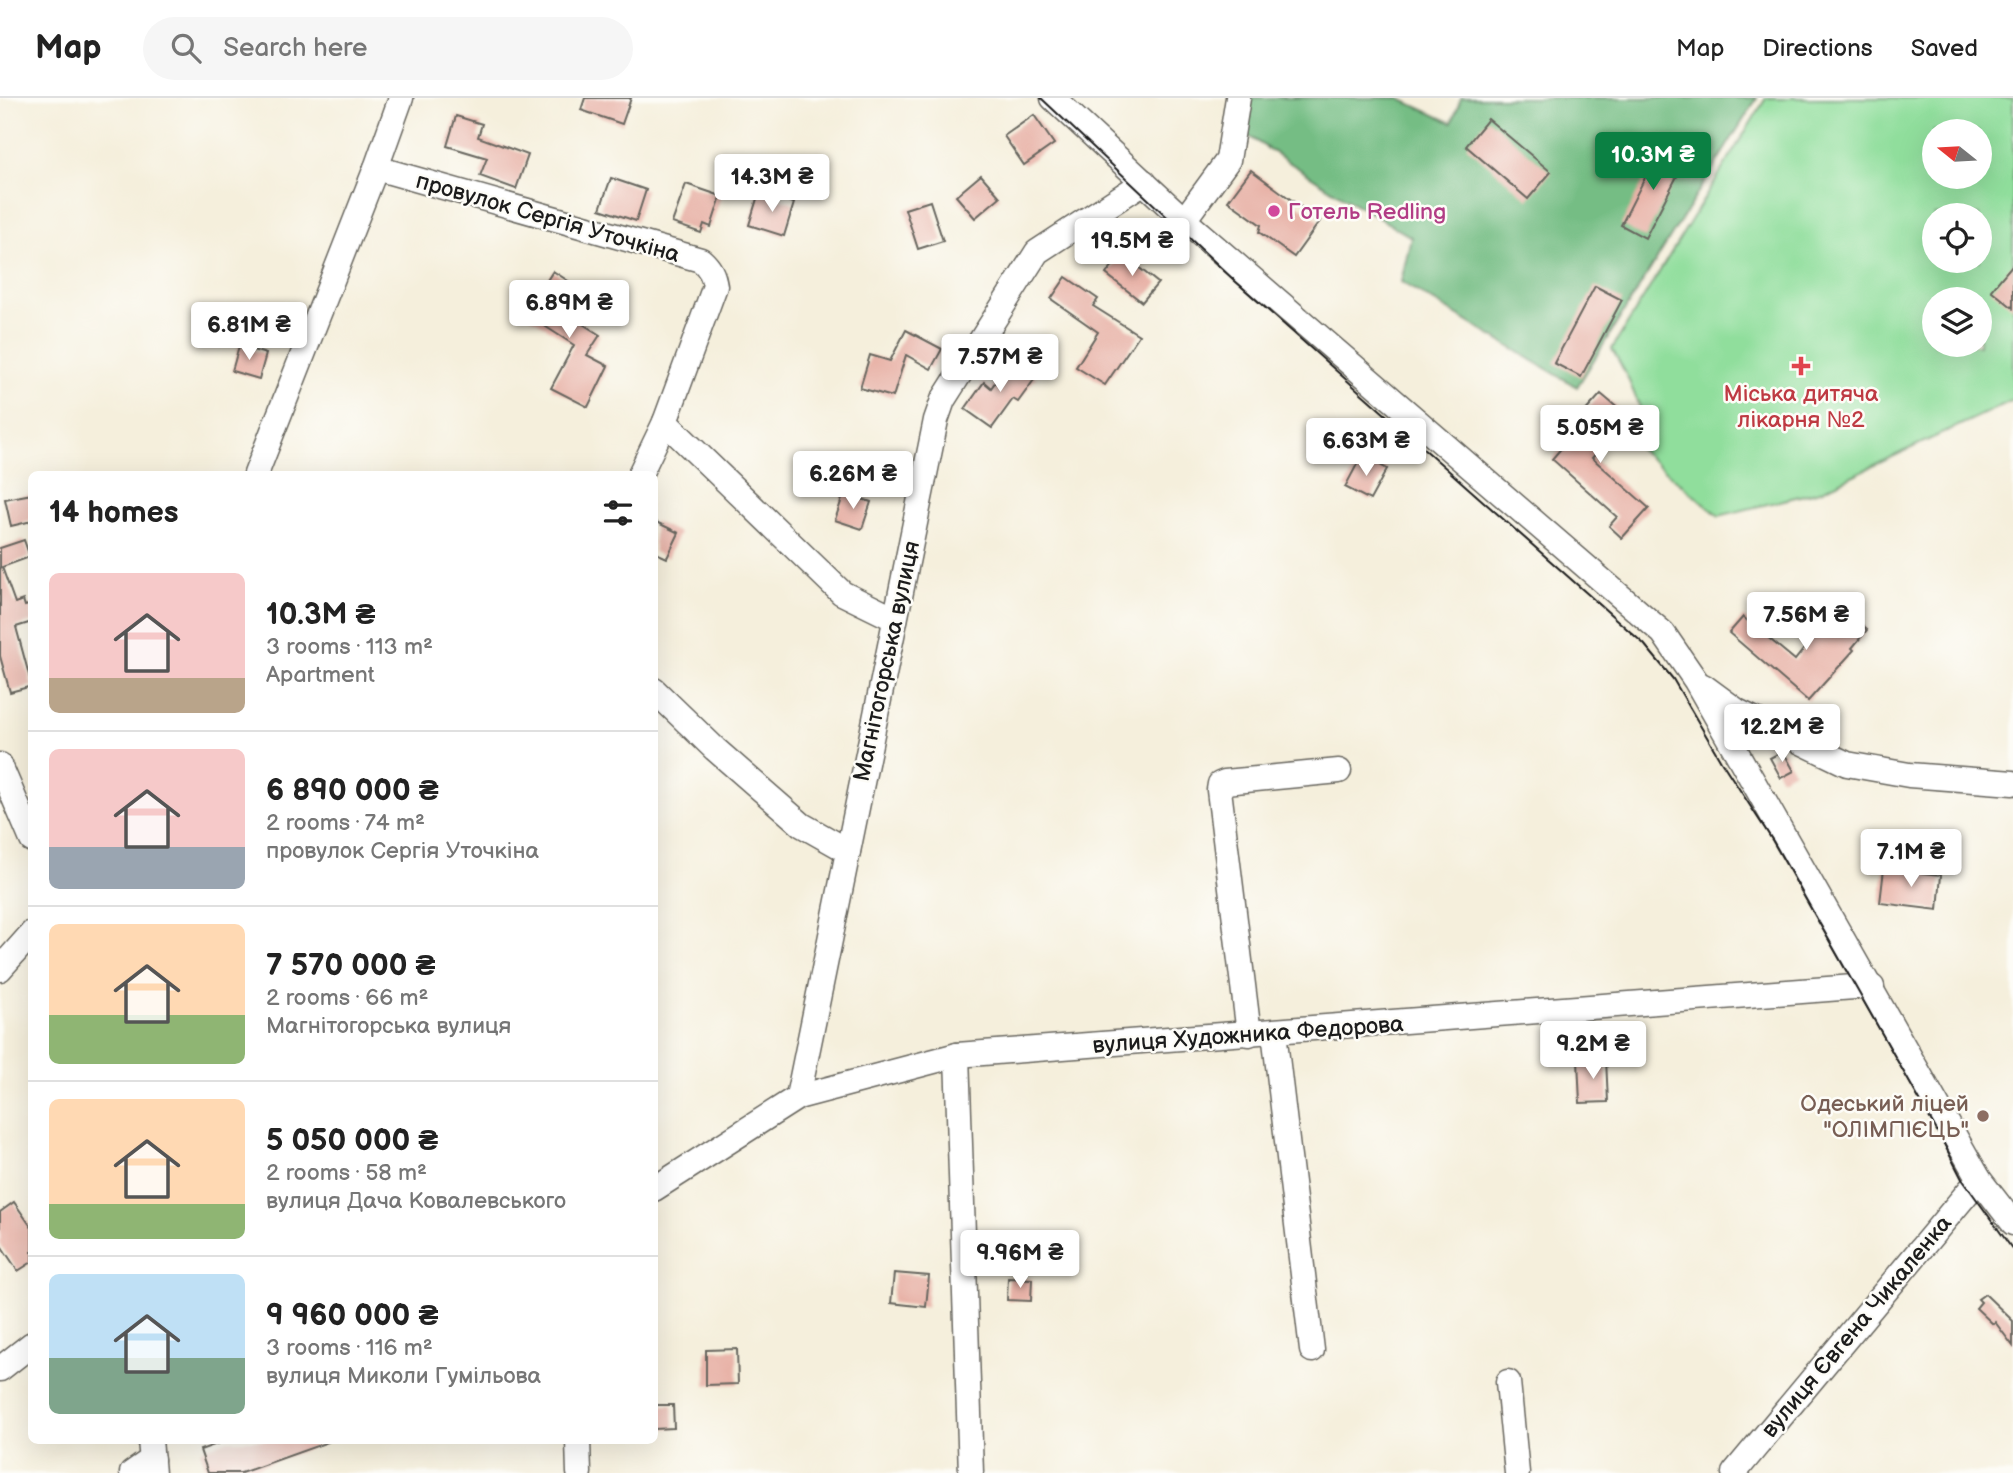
<!DOCTYPE html>
<meta charset="utf-8">
<style>
:root{--surface:#fff;--page:#f6f6f6;--text:#222;--muted:#767676;--line:#e0e0e0;--accent:#0b8043}
body{margin:0;font-family:"Balsamiq Sans",sans-serif;background:var(--page);color:var(--text);height:100vh;display:flex;flex-direction:column;font-size:26px;white-space:nowrap}
*{box-sizing:border-box;margin:0}
p{font-size:23px;color:var(--muted)}
.icon{flex:none;width:38px;height:38px;fill:none;stroke:currentColor;stroke-width:2;stroke-linecap:round;stroke-linejoin:round}
.map{position:relative;flex:1;overflow:hidden}
.side{position:absolute;left:28px;top:373px;width:630px;height:973px;display:flex;flex-direction:column;background:var(--surface);border-radius:10px;box-shadow:0 7px 28px #0002}
.side>*{flex:none}
.needle{width:46px;rotate:288deg}
.tools{position:absolute;left:1922px;top:21px;display:grid;gap:14px}
.tools a{display:grid;place-items:center;width:70px;height:70px;border-radius:50%;background:var(--surface);box-shadow:0 7px 28px #0002;font-size:35px}
.price{position:absolute;translate:-50% -60px;padding:0 16px;border-radius:7px;background:#fff;color:#222;font-size:23px;line-height:46px;filter:drop-shadow(0 2px 4px #0008)}
.price::after{content:'';position:absolute;left:50%;top:42px;width:21px;height:16px;margin-left:-10px;background:inherit;clip-path:polygon(0 0,100% 0,50% 100%)}
.price.selected{background:var(--accent);color:#fff}
ul{padding:0;list-style:none}
li{display:flex;align-items:center;gap:21px;height:175px;padding:0 21px}
li+li{border-top:2px solid var(--line)}
li span{display:grid;place-items:center;flex:none;width:196px;height:140px;border-radius:10px;color:#555}
li>.icon{margin-inline-start:auto}
span .icon{width:84px;height:84px;fill:#fffc;stroke-width:1}
li b{font-size:30px}
h2{display:flex;justify-content:space-between;align-items:center;height:84px;padding:0 21px;font-size:30px}
header{display:flex;align-items:center;gap:42px;box-sizing:border-box;height:98px;padding:0 35px;background:var(--surface);border-bottom:2px solid var(--line)}
header strong{font-size:33px}
nav{display:flex;gap:38px;margin-inline-start:auto;font-size:24px}
.search{width:490px;height:63px;background:var(--page);display:flex;align-items:center;gap:18px;box-sizing:border-box;padding:0 24px;border-radius:38px;color:var(--muted);font-size:26px}
.map>svg:first-child{display:block}
.green{fill:#90de9c;stroke:#567d5c;stroke-width:2;fill-rule:evenodd}
.forest{fill:#74bd84;stroke:#486c50;stroke-width:2}
.building{fill:#e8b3a8}
.lines{fill:none;stroke-linecap:round;stroke-linejoin:round}
.minor-casing{stroke:#68665f;stroke-width:27}
.minor{stroke:#fff;stroke-width:24}
.tram{stroke:#1c1c1c;stroke-width:2}
.hotel-dot{fill:#d1479c;stroke:#fdfcf7;stroke-width:2.5}
.health-dot{fill:#e0444e;stroke:#fdfcf7;stroke-width:2.5}
.education-dot{fill:#8d6e63;stroke:#fdfcf7;stroke-width:2.5}
.labels{text-anchor:middle;stroke-width:5;stroke-linejoin:round;paint-order:stroke}
.hotel-label{font-size:23px;fill:#b23c85;stroke:#fdfcf7;text-anchor:start}
.street-label{font-size:23px;fill:#1c1c1c;stroke:#fdfcf7}
.health-label{font-size:23px;fill:#be3a42;stroke:#fdfcf7}
.education-label{font-size:23px;fill:#785e54;stroke:#fdfcf7;text-anchor:end}
</style>
<header>
<strong>Map</strong>
<div class="search"><svg class="icon" aria-label="search" viewBox="0 0 24 24"><circle cx="10" cy="10" r="6"/><path d="M15 15l6 6"/></svg>Search here</div>
<nav><a>Map</a><a>Directions</a><a>Saved</a></nav>
</header>
<div class="map">
<svg width="2013" height="1375" viewBox="0 0 2013 1375">
<rect width="100%" height="100%" fill="#fdfcf7"/>
<filter id="ink" filterUnits="userSpaceOnUse"><feTurbulence type="fractalNoise" baseFrequency=".0143" numOctaves="2"/><feDisplacementMap in="SourceGraphic" scale="14" xChannelSelector="R" yChannelSelector="G"/><feConvolveMatrix kernelMatrix="1 2 1 2 8 2 1 2 1" color-interpolation-filters="sRGB"/></filter>
<filter id="wash" filterUnits="userSpaceOnUse"><feTurbulence type="fractalNoise" baseFrequency=".00686" numOctaves="4" result="noise"/><feDisplacementMap in="SourceGraphic" scale="28" xChannelSelector="R" yChannelSelector="G"/><feGaussianBlur stdDeviation="1.57" result="paint"/><feColorMatrix in="noise" values="0 0 0 0 0 0 0 0 0 0 0 0 0 0 0 0 0 1.4 0 .05"/><feComposite in="paint" operator="in"/></filter>
<g filter="url(#wash)">
<rect width="100%" height="100%" fill="#f5efdc"/>
<!-- green -->
<path class="green" d="M1766,0H2013V302L1820,393L1719,418L1626,340L1644,319L1626,276L1612,251ZM1934,33H1979V79H1934ZM1934,117H1979V163H1934ZM1934,201H1979V247H1934Z"/>
<!-- forest -->
<path class="forest" d="M1242,0H1398L1452,25L1461,0H1757L1577,289L1401,184L1411,139L1332,92L1233,28Z"/>
<g id="blocks">
<!-- building -->
<g class="building">
<path d="M585,0H631L622,26L581,12Z"/>
<path d="M1034,17L1054,46L1024,67L1004,38Z"/>
<path d="M456,18L482,26L478,39L528,57L516,91L480,78L487,60L447,48Z"/>
<path d="M1488,21L1551,74L1528,101L1466,48Z"/>
<path d="M1661,48L1686,61L1645,140L1621,127Z"/>
<path d="M1251,72L1320,123L1294,159L1259,134L1261,127L1228,103Z"/>
<path d="M981,77L1000,99L975,120L956,98Z"/>
<path d="M611,80L646,92L636,123L600,111Z"/>
<path d="M686,86L721,98L711,129L704,126L701,135L672,125Z"/>
<path d="M759,94L794,105L784,138L749,127Z"/>
<path d="M930,103L943,143L918,151L905,111Z"/>
<path d="M1122,156L1158,185L1142,204L1106,176Z"/>
<path d="M2013,166V210L1991,192Z"/>
<path d="M553,173L579,190L564,214L600,237L587,257L608,268L588,309L551,290L574,247L526,216Z"/>
<path d="M1066,179L1098,201L1093,208L1139,237L1105,287L1076,269L1098,234L1051,201Z"/>
<path d="M1595,188L1622,202L1581,279L1554,265Z"/>
<path d="M906,232L942,251L931,271L906,257L893,299L860,290L870,257L890,263Z"/>
<path d="M239,248L266,256L259,281L232,273Z"/>
<path d="M1011,262L1036,279L1018,304L1013,301L992,330L965,311L984,284L991,290Z"/>
<path d="M1601,296L1626,317L1597,349L1600,351L1592,360L1649,410L1622,440L1609,428L1617,419L1552,361L1578,331L1573,327Z"/>
<path d="M1362,357L1387,371L1370,402L1345,389Z"/>
<path d="M844,395L871,404L862,431L835,422Z"/>
<path d="M32,396V423L11,428L5,401Z"/>
<path d="M654,423L679,435L667,460L654,454Z"/>
<path d="M24,442L30,459L2,469L15,505L23,502L25,508L32,506V524L16,529L32,588L10,594L0,558V450Z"/>
<path d="M1838,508L1867,532L1852,550L1854,552L1808,603L1729,535L1743,519L1795,562Z"/>
<path d="M1783,653L1794,673L1781,680L1770,660Z"/>
<path d="M1884,771L1941,777L1938,812L1880,805Z"/>
<path d="M1606,961L1608,1004L1580,1005L1578,962Z"/>
<path d="M14,1104L32,1130V1164L18,1173L0,1146V1114Z"/>
<path d="M894,1175L929,1178L926,1209L891,1205Z"/>
<path d="M1008,1180L1032,1181L1031,1203L1007,1202Z"/>
<path d="M1985,1196L2013,1223V1248L1995,1224L1993,1226L1976,1210L1981,1204L1978,1201Z"/>
<path d="M737,1251L738,1286L706,1287V1252Z"/>
<path d="M654,1307H673L674,1330L654,1331Z"/>
<path d="M228,1342H327L328,1344L241,1375H208L200,1352Z"/>
</g>
</g>
</g>
<g filter="url(#ink)">
<use href="#blocks" fill-opacity="0" stroke="#68665f" stroke-width="2"/>
<g class="lines">
<!-- minor casing -->
<g class="minor-casing">
<g id="minor">
<path d="M1053,0L1184,122L1663,535L1696,583L1979,1081L2013,1125"/>
<path d="M376,70L701,162C710,170 713,176 715,188L665,324L640,376"/>
<path d="M1184,122L1228,62L1238,0"/>
<path d="M665,324L842,495L895,521"/>
<path d="M256,376L376,70L401,0"/>
<path d="M1703,588L1737,613L1847,666L1909,677L2013,685"/>
<path d="M654,592L715,651L802,727L848,753"/>
<path d="M0,667L32,742"/>
<path d="M0,871L32,835"/>
<path d="M1274,934L1312,1252"/>
<path d="M1249,936L1219,692L1220,686L1225,684L1339,673"/>
<path d="M957,957L971,1375"/>
<path d="M798,999L936,322L943,302L1037,154L1144,84"/>
<path d="M654,1091L798,999L957,957L1854,889H1872"/>
<path d="M0,1271L32,1246"/>
<path d="M1508,1284L1517,1375"/>
<path d="M150,1342L153,1375"/>
<path d="M578,1342L579,1375"/>
<path d="M132,1375L152,1361"/>
<path d="M1734,1375L1979,1081"/>
</g>
</g>
<!-- minor -->
<use href="#minor" class="minor"/>
<!-- tram -->
<path class="tram" d="M1041,0L1235,183L1644,546L1673,581L1721,663L1773,743L1941,1040L1962,1081L2013,1152"/>
</g>
</g>
<!-- markers -->
<circle class="hotel-dot" cx="1274" cy="113" r="7"/>
<path class="health-dot" d="M1797.5 257.5h7v7h7v7h-7v7h-7v-7h-7v-7h7z"/>
<circle class="education-dot" cx="1983" cy="1018" r="7"/>
<g class="labels">
<!-- hotel labels -->
<g class="hotel-label">
<text x="1288" y="121">Готель Redling</text>
</g>
<!-- street labels -->
<g class="street-label">
<text transform="translate(548 119) rotate(16)" y="8">провулок Сергія Уточкіна</text>
<text transform="translate(886 563) rotate(-78)" y="8">Магнітогорська вулиця</text>
<text transform="translate(1248 936) rotate(-4)" y="8">вулиця Художника Федорова</text>
<text transform="translate(1856 1228) rotate(-50)" y="8">вулиця Євгена Чикаленка</text>
</g>
<!-- health labels -->
<g class="health-label">
<text x="1801" y="303">Міська дитяча<tspan x="1801" dy="26">лікарня №2</tspan></text>
</g>
<!-- education labels -->
<g class="education-label">
<text x="1969" y="1013">Одеський ліцей<tspan x="1969" dy="26">"ОЛІМПІЄЦЬ"</tspan></text>
</g>
</g>
</svg>
<div class="tools">
<a><svg class="needle" viewBox="-14 -14 28 28"><path d="M0-13l5 13h-10z" fill="#e53935"/><path d="M0 13l5-13h-10z" fill="#767676"/></svg></a>
<a><svg class="icon" aria-label="locate" viewBox="0 0 24 24"><circle cx="12" cy="12" r="6"/><path d="M12 2v4M12 18v4M2 12h4M18 12h4"/></svg></a>
<a><svg class="icon" aria-label="layers" viewBox="0 0 24 24"><path d="M12 4l9 5-9 5-9-5zM3 14l9 5 9-5"/></svg></a>
</div>
<b class="price selected" style="left:1653px;top:94px">10.3M ₴</b>
<b class="price" style="left:772px;top:116px">14.3M ₴</b>
<b class="price" style="left:1132px;top:180px">19.5M ₴</b>
<b class="price" style="left:569px;top:242px">6.89M ₴</b>
<b class="price" style="left:249px;top:264px">6.81M ₴</b>
<b class="price" style="left:1000px;top:296px">7.57M ₴</b>
<b class="price" style="left:1600px;top:367px">5.05M ₴</b>
<b class="price" style="left:1366px;top:380px">6.63M ₴</b>
<b class="price" style="left:853px;top:413px">6.26M ₴</b>
<b class="price" style="left:1806px;top:554px">7.56M ₴</b>
<b class="price" style="left:1782px;top:666px">12.2M ₴</b>
<b class="price" style="left:1911px;top:791px">7.1M ₴</b>
<b class="price" style="left:1593px;top:983px">9.2M ₴</b>
<b class="price" style="left:1020px;top:1192px">9.96M ₴</b>
<section class="side">
<h2>14 homes<svg class="icon" aria-label="filters" viewBox="0 0 24 24"><path d="M4 7h16M4 17h16"/><circle cx="9" cy="7" r="2"/><circle cx="15" cy="17" r="2"/></svg></h2>
<ul>
<li><span style="background:linear-gradient(#f6c9c9 75%,#b9a48a 0)"><svg class="icon" aria-label="home" viewBox="0 0 24 24"><path d="M3 11l9-7 9 7M6 9v11h12V9"/></svg></span><div><b>10.3M ₴</b><p>3 rooms · 113 m²</p><p>Apartment</p></div></li>
<li><span style="background:linear-gradient(#f6c9c9 70%,#9aa5b1 0)"><svg class="icon" aria-label="home" viewBox="0 0 24 24"><path d="M3 11l9-7 9 7M6 9v11h12V9"/></svg></span><div><b>6 890 000 ₴</b><p>2 rooms · 74 m²</p><p>провулок Сергія Уточкіна</p></div></li>
<li><span style="background:linear-gradient(#ffd9b3 65%,#8fb573 0)"><svg class="icon" aria-label="home" viewBox="0 0 24 24"><path d="M3 11l9-7 9 7M6 9v11h12V9"/></svg></span><div><b>7 570 000 ₴</b><p>2 rooms · 66 m²</p><p>Магнітогорська вулиця</p></div></li>
<li><span style="background:linear-gradient(#ffd9b3 75%,#8fb573 0)"><svg class="icon" aria-label="home" viewBox="0 0 24 24"><path d="M3 11l9-7 9 7M6 9v11h12V9"/></svg></span><div><b>5 050 000 ₴</b><p>2 rooms · 58 m²</p><p>вулиця Дача Ковалевського</p></div></li>
<li><span style="background:linear-gradient(#bfe0f5 60%,#7fa58c 0)"><svg class="icon" aria-label="home" viewBox="0 0 24 24"><path d="M3 11l9-7 9 7M6 9v11h12V9"/></svg></span><div><b>9 960 000 ₴</b><p>3 rooms · 116 m²</p><p>вулиця Миколи Гумільова</p></div></li>
</ul>
</section>
</div>
